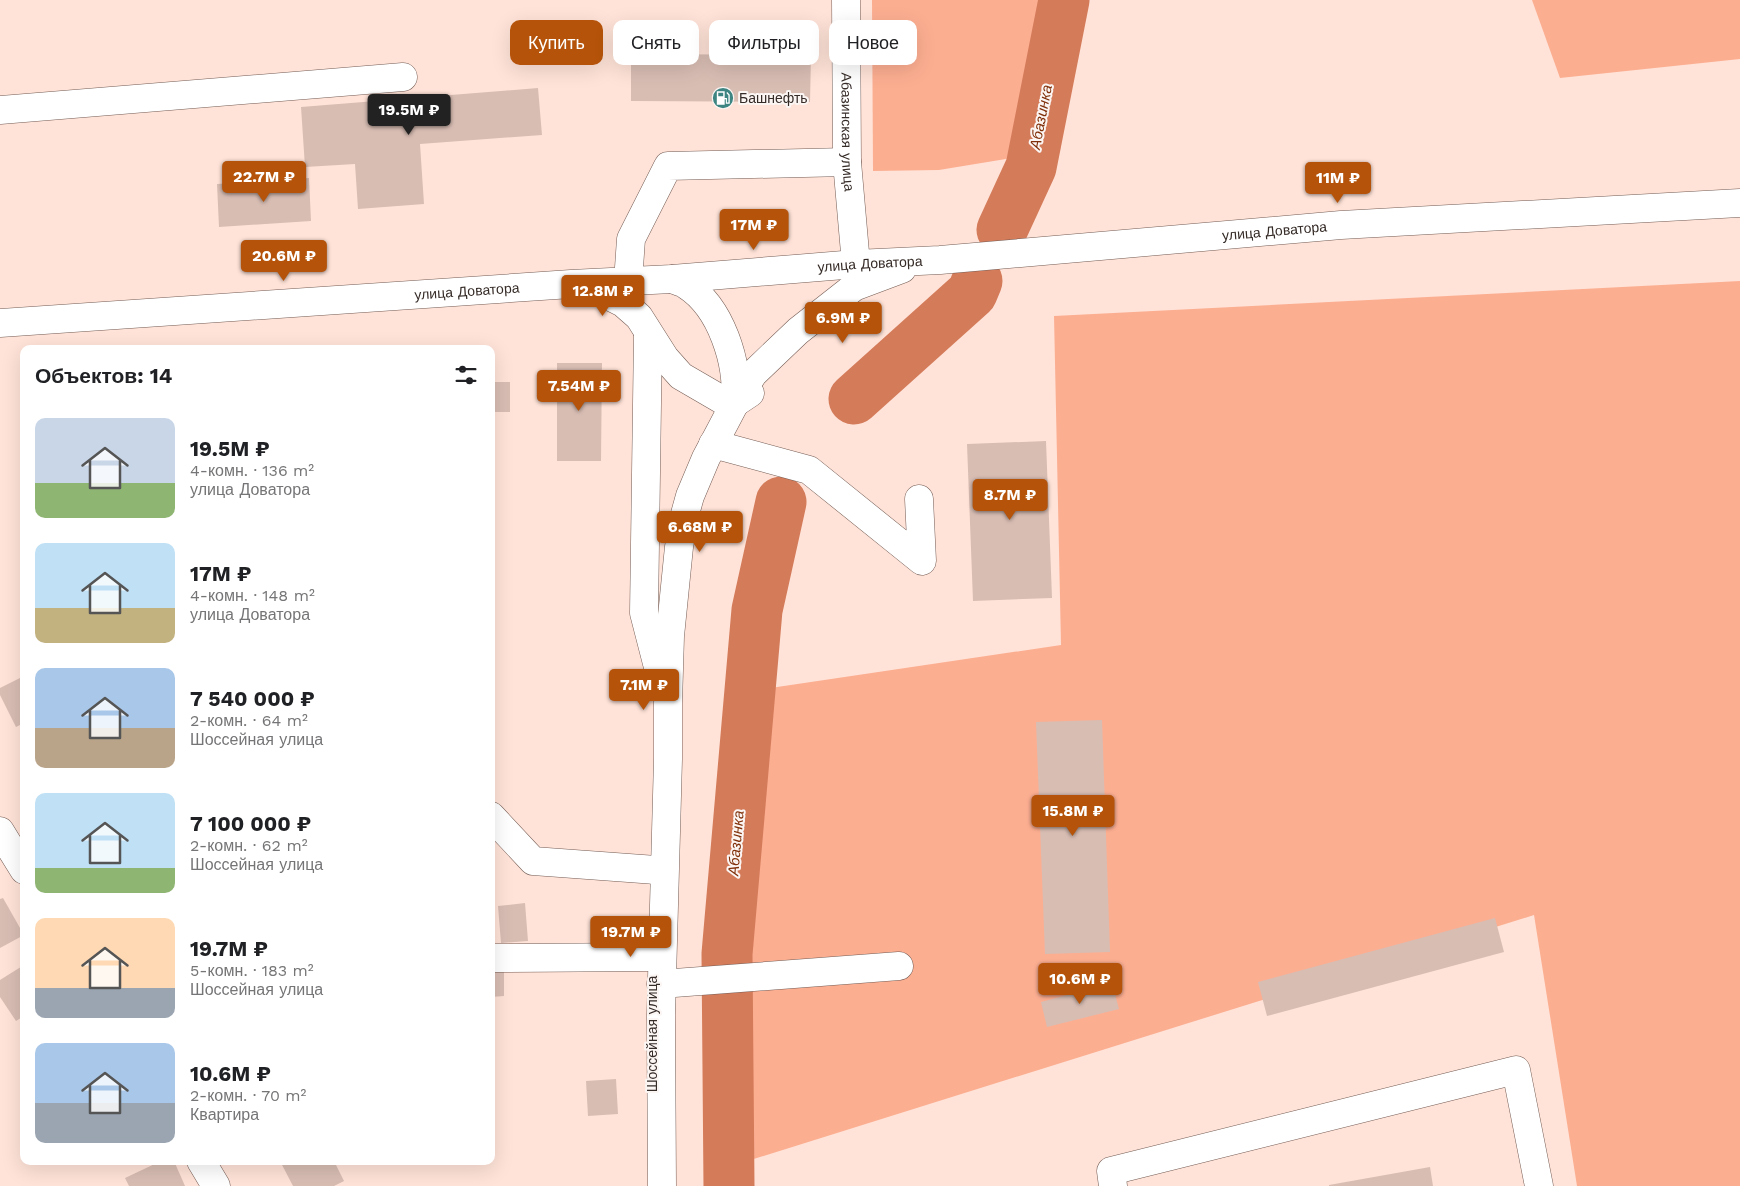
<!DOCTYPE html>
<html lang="ru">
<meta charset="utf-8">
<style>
:root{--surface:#fff;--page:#f6f6f6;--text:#202124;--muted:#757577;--accent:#b45309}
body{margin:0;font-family:"Work Sans",sans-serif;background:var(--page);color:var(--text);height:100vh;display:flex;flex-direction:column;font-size:19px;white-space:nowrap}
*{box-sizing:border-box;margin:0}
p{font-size:16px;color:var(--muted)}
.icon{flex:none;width:28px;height:28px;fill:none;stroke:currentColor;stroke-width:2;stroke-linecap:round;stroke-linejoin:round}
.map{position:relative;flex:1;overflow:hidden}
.details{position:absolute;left:20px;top:345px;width:475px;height:820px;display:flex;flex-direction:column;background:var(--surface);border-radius:10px;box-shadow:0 5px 20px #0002}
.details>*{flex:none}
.hud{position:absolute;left:510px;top:20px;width:475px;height:45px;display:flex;gap:10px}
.price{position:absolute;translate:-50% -42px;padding:0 11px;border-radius:5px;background:var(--accent);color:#fff;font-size:16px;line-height:32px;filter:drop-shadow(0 1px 2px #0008)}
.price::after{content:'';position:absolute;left:50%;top:30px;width:15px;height:11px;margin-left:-8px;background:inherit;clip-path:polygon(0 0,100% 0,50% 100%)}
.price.selected{background:#222;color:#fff}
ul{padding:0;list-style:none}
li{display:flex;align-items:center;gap:15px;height:125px;padding:0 15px}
li span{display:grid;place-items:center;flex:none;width:140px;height:100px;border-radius:10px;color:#555}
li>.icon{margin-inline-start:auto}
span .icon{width:60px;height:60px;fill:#fffc;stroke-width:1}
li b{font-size:21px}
h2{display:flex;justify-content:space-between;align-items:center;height:60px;padding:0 15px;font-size:21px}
.tag{padding:0 18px;border-radius:10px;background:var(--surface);box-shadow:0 5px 20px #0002;font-size:18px;line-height:45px}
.tag.selected{background:var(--accent);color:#fff}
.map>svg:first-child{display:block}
.green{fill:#fcae91}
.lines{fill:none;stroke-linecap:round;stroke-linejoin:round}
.river{stroke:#d47b5a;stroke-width:51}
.building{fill:#d8bdb3}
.minor-casing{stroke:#745c54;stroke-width:29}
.major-casing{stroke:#745c54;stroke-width:29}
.minor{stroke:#fff;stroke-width:28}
.major{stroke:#fff;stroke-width:28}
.labels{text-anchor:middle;stroke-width:4;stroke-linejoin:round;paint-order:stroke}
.poi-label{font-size:14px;fill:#352b27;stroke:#fbf5f3;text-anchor:start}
.street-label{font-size:14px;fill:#352b27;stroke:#fbf5f3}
.water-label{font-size:15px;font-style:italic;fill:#80300a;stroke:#fbf5f3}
</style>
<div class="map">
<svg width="1740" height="1186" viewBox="0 0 1740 1186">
<rect width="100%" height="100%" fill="#ffe3d8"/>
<!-- green -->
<g class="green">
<path d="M872,0H1076L1060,150L939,170L873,171Z"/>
<path d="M1532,0H1740V59L1560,78Z"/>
<path d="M1740,281V1186H1577L1534,915L741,1163L757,690L1061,645L1054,316Z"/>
</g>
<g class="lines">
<!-- river -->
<g class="river">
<path d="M1002,230L1031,167L1064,0"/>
<path d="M854,399L972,293L977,281"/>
<path d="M729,1186L727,954L757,610L781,502"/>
</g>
</g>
<!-- building -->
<g class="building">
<path d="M631,54L811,55L810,102L631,101Z"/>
<path d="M538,88L542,135L420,144L424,204L358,209L355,164L305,167L301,107Z"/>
<path d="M309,178L311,221L219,227L217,184Z"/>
<path d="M557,363H602L601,461H557Z"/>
<rect x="491" y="382" width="19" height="30"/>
<path d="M1046,441L1052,598L973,601L967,444Z"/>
<path d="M24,676V723L16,727L0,695V688Z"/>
<path d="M1102,720L1110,952L1045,954L1036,722Z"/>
<path d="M3,898L24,935L0,948V899Z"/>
<path d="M525,903L528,941L501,943L498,906Z"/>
<path d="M1495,918L1504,952L1267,1016L1258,982Z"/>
<path d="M24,965V1016L16,1021L0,997V980Z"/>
<path d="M491,972H504V996L491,997Z"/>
<path d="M1112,983L1119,1009L1047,1027L1041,1002Z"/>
<path d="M616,1079L618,1114L588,1116L586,1081Z"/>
<path d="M161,1161H174L185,1186H129L125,1178Z"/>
<path d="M280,1161H334L344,1181L334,1186H293Z"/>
<path d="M1430,1167L1433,1186H1329V1185Z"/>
</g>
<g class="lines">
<!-- minor casing -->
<g class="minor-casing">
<g id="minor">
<path id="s1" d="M846,0L847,162L856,264"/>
<path d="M0,110L403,77"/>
<path d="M628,282L631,239L668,166L847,162"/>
<path d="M713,444L809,470L922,561L919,499"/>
<path d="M491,816L533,861L656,870"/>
<path d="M0,831L24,870"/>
<path d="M491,958L653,957"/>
<path d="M661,984L899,966"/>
<path d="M201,1161L216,1186"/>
<path d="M1113,1186L1111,1171L1516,1070L1539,1186"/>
</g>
</g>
<!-- major casing -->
<g class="major-casing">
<g id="major">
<path d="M672,279C676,281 682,282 686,285C721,307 739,363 735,403"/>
<path d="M585,288L601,292L623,303L639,317L665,358L681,376L724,401L735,403L750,393"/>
<path id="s2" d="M0,323L571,284L672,279L856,264L940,260L1341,225L1740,203"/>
<path d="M648,334L644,613L660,675"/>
<path d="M662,1186L661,1015L668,759V703L670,636L679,547L685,514L690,496L706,458L735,403L753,374L798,331L854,287L902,269"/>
</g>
</g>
<!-- minor -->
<use href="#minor" class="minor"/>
<!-- major -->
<use href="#major" class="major"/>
</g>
<!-- icons -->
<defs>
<g id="fuel-disc" transform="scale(1.125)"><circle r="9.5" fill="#3d8582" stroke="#fbf5f3"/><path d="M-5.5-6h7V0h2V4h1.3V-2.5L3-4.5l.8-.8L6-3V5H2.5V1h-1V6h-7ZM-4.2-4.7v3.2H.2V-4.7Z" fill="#fff"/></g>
</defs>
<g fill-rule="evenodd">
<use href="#fuel-disc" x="723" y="98"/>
</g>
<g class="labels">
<!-- poi labels -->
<g class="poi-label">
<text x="739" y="103">Башнефть</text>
</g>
<!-- street labels -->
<g class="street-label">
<text dy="5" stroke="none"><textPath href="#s1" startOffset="132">Абазинская улица</textPath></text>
<text dy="5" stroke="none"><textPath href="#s2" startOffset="1278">улица Доватора</textPath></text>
<text dy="5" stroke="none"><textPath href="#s2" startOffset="872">улица Доватора</textPath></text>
<text dy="5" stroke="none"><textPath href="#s2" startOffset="468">улица Доватора</textPath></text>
<text transform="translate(652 1034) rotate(-90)" y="5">Шоссейная улица</text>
</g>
<!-- water labels -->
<g class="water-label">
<text transform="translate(1041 117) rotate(-79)" y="5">Абазинка</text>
<text transform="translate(736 843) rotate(-85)" y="5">Абазинка</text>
</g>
</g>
</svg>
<b class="price selected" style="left:409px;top:136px">19.5M ₽</b>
<b class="price" style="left:264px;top:203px">22.7M ₽</b>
<b class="price" style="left:1338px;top:204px">11M ₽</b>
<b class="price" style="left:754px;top:251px">17M ₽</b>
<b class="price" style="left:284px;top:282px">20.6M ₽</b>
<b class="price" style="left:603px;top:317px">12.8M ₽</b>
<b class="price" style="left:843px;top:344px">6.9M ₽</b>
<b class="price" style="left:579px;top:412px">7.54M ₽</b>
<b class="price" style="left:1010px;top:521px">8.7M ₽</b>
<b class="price" style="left:700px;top:553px">6.68M ₽</b>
<b class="price" style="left:644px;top:711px">7.1M ₽</b>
<b class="price" style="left:1073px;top:837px">15.8M ₽</b>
<b class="price" style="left:631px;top:958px">19.7M ₽</b>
<b class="price" style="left:1080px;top:1005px">10.6M ₽</b>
<div class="hud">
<a class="tag selected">Купить</a>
<a class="tag">Снять</a>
<a class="tag">Фильтры</a>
<a class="tag">Новое</a>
</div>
<section class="details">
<h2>Объектов: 14<svg class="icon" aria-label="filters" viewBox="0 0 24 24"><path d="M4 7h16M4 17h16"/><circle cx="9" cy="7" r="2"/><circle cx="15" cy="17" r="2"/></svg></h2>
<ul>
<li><span style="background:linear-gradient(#c9d6e8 65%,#8fb573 0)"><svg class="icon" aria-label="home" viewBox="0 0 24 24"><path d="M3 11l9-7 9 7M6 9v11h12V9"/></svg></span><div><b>19.5M ₽</b><p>4-комн. · 136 m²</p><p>улица Доватора</p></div></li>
<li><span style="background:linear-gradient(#bfe0f5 65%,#c2b280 0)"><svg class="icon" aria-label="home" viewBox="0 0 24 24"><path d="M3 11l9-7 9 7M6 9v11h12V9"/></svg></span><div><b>17M ₽</b><p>4-комн. · 148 m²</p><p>улица Доватора</p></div></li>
<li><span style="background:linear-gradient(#a9c7e8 60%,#b9a48a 0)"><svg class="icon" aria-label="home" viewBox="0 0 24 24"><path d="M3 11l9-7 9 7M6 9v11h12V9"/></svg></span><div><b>7 540 000 ₽</b><p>2-комн. · 64 m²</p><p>Шоссейная улица</p></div></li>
<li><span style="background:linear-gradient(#bfe0f5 75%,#8fb573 0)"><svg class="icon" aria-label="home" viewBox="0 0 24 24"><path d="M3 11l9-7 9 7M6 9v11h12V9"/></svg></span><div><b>7 100 000 ₽</b><p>2-комн. · 62 m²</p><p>Шоссейная улица</p></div></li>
<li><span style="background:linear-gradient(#ffd9b3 70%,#9aa5b1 0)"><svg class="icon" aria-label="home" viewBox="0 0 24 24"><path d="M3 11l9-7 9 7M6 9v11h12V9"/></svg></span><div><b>19.7M ₽</b><p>5-комн. · 183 m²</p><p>Шоссейная улица</p></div></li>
<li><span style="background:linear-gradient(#a9c7e8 60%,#9aa5b1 0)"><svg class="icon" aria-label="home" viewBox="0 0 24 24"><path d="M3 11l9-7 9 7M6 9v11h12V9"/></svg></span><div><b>10.6M ₽</b><p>2-комн. · 70 m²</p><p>Квартира</p></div></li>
</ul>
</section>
</div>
